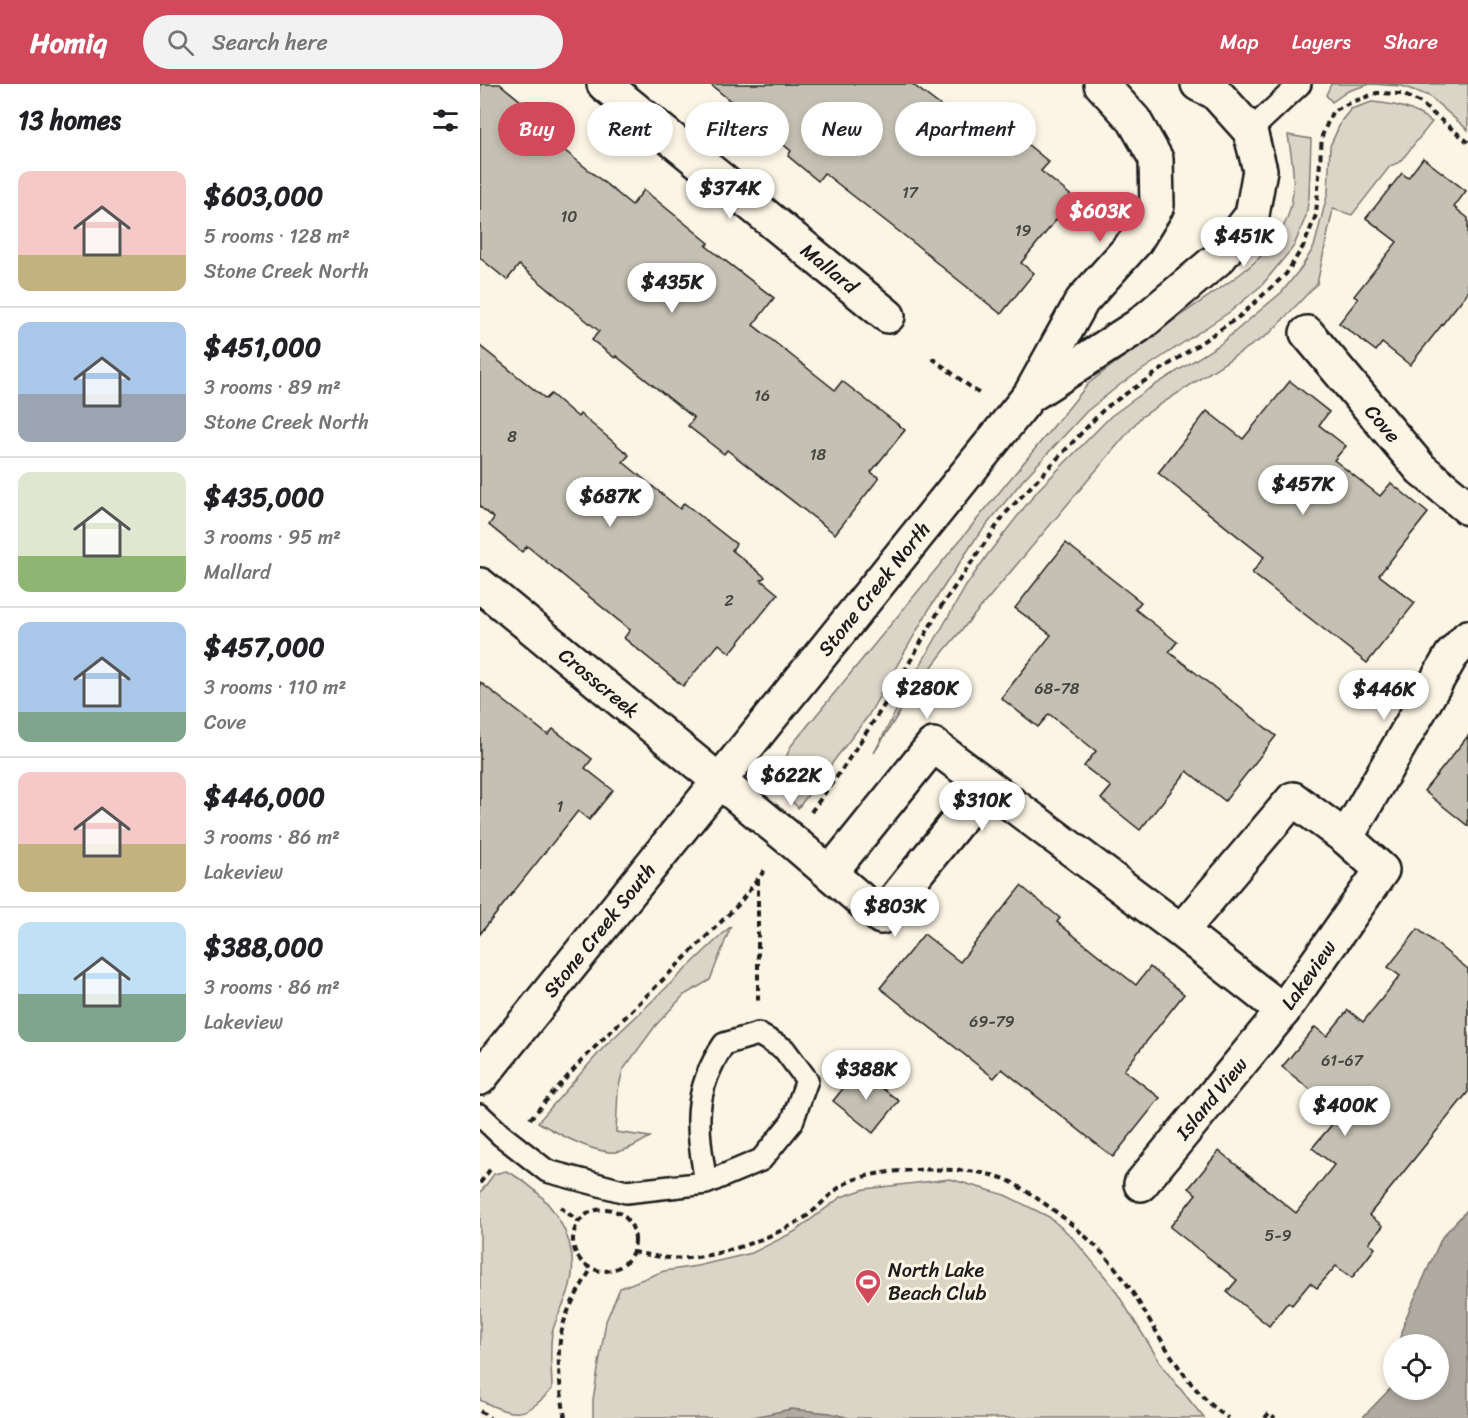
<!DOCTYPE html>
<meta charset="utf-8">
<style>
:root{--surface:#fff;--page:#f2f2f2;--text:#202124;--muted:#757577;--line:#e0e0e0;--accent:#d1495b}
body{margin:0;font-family:Sriracha,sans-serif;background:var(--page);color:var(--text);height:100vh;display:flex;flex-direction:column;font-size:22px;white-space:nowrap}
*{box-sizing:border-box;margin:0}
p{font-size:20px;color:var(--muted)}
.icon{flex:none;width:33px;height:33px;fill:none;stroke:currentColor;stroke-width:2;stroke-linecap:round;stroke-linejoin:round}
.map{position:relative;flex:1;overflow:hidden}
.sheet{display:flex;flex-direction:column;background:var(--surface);width:480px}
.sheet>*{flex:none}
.guide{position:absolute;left:18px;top:18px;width:570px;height:54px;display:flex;gap:12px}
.tools{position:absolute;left:903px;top:1250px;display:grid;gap:12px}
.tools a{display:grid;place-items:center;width:66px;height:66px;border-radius:50%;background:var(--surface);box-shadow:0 3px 9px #0003;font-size:30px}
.price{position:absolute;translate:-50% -51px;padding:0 14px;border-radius:21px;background:#fff;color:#222;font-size:20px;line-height:39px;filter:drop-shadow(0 2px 3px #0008)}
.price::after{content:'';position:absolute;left:50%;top:36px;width:18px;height:14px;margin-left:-9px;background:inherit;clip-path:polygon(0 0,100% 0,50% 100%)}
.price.active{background:var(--accent);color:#fff}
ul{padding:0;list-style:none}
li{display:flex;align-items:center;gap:18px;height:150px;padding:0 18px}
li+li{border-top:2px solid var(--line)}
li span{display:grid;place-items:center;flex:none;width:168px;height:120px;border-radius:12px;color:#555}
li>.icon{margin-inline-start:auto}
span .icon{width:72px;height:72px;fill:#fffc;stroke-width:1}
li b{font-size:26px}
h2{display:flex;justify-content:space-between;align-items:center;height:72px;padding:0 18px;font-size:26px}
.tag{padding:0 21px;border-radius:27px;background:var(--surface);box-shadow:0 3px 9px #0003;font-size:21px;line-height:54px}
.tag.active{background:var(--accent);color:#fff}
header{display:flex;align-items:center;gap:36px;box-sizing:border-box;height:84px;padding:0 30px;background:var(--accent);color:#fff}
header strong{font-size:28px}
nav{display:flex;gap:33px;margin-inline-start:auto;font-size:21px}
.search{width:420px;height:54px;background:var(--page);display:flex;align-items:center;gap:15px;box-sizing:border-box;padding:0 21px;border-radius:33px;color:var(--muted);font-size:22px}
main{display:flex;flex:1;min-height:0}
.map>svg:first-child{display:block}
.green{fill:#dbd5c8;stroke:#7c7872;stroke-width:1.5}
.water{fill:#b0aba1;stroke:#75726c;stroke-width:1.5}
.building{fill:#c4c0b3;stroke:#1c1c1c;stroke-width:1.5}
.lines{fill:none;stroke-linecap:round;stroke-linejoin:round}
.service-casing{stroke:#1c1c1c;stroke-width:26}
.minor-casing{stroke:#1c1c1c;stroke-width:38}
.tertiary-casing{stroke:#1c1c1c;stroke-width:38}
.path{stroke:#1c1c1c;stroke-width:4;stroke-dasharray:6 4.5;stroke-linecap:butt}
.service{stroke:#fcf5e5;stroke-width:21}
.minor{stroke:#fcf5e5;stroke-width:33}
.tertiary{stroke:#fcf5e5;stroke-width:33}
.labels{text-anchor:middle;stroke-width:6;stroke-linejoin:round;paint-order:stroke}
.number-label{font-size:16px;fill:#464542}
.street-label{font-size:20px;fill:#1c1c1c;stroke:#fcf5e5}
.poi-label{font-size:20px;fill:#1c1c1c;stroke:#fcf5e5;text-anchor:start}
</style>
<header>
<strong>Homiq</strong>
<div class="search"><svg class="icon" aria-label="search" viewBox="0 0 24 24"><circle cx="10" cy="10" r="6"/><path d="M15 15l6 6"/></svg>Search here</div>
<nav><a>Map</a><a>Layers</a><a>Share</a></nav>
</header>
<main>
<section class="sheet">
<h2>13 homes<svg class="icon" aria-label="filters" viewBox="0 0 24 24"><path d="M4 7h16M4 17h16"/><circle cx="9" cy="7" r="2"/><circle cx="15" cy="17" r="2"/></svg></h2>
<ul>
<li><span style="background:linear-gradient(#f6c9c9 70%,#c2b280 0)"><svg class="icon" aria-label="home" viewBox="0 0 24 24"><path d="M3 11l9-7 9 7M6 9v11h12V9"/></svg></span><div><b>$603,000</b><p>5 rooms · 128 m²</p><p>Stone Creek North</p></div></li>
<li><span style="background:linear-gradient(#a9c7e8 60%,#9aa5b1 0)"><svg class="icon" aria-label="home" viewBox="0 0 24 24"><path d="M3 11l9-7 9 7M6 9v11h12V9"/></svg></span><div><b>$451,000</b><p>3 rooms · 89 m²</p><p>Stone Creek North</p></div></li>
<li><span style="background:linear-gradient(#dfe7d0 70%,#8fb573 0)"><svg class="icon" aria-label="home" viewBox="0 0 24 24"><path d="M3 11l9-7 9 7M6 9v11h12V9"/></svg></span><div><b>$435,000</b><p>3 rooms · 95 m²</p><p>Mallard</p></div></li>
<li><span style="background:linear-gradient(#a9c7e8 75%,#7fa58c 0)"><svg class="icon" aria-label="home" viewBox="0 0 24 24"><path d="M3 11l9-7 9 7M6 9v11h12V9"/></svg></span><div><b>$457,000</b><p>3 rooms · 110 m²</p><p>Cove</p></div></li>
<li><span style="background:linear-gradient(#f6c9c9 60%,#c2b280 0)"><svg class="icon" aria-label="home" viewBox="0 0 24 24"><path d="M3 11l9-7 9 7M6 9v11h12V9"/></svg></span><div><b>$446,000</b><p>3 rooms · 86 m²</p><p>Lakeview</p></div></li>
<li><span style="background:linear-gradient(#bfe0f5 60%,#7fa58c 0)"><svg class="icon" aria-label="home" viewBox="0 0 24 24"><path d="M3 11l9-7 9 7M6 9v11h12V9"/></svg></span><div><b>$388,000</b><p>3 rooms · 86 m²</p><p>Lakeview</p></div></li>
</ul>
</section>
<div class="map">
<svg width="988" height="1334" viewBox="0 0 988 1334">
<rect width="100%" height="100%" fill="#fcf5e5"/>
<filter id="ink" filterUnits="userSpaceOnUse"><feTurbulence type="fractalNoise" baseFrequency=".0167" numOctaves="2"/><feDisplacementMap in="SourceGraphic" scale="12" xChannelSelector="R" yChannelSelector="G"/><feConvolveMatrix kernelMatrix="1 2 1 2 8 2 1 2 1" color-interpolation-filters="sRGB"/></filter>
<g filter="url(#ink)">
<!-- green -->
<g class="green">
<path d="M851,0H988V46L949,12L922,2L890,0L868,7L852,18L846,11Z"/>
<path d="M892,18C916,20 933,24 952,38L920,78L910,82L872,131L853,125L837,200L789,250L661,333L464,567L429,613L394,669L437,587L486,502L508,470L558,406L631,332L667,306L739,261L802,208L821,184L834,163L848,108L850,62L862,36L871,25Z"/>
<path d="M808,51L831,55L829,113L826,132L814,162L782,201L751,227L641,300L607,327L543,396L496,454L451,522L388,632L318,724C297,702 298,690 311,662L609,299C639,276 670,253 701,231C736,206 790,177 806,137C818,108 813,80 808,51Z"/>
<path d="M251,842L230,896L204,911L176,941L143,986L138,1006L136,1048L170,1053C159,1059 148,1067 136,1068C115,1070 75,1048 58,1038L124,963Z"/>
<path d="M26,1087C68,1108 102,1154 90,1202C86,1219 75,1233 72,1250C69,1268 72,1287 72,1305C45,1334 36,1334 0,1316V1109L14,1090Z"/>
<path d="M470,1095L525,1111L569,1133L591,1152L632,1201L685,1286L724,1334H113V1316L126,1237L140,1204L184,1187L217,1182L272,1169L314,1148L361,1113L385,1105Z"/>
</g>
<!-- water -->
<g class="water">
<path d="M988,1125V1334H882L912,1303L913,1293L914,1305H958V1260H920L924,1238L962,1153Z"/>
<path d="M311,1325L350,1329L369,1334H269Z"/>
</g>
<!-- building -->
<g class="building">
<path d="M0,0H20L86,54L79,62L152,121L164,106L229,159L226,162L294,214L273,241L355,306L362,297L425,346L391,388L399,394L355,450L247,366L244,370L208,342L214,334L136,272L135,274L112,256L119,247L39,181L27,196L0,174Z"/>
<path d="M230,0H432L502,53L507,48L536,71L546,59L569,78L561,87L594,114L541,179L554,189L521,230L452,175L453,174L344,89L338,97L308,72L311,67Z"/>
<path d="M943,74L986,107L974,123L988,134V208L930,281L902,259L896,267L859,239L878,215L874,212L917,158L886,134L922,89L928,94Z"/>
<path d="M0,262L66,315L71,310L98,333L100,330L149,371L143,378L200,425L204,419L256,460L252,466L285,493L281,496L298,510L250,569L239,560L203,602L144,554L150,546L47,462L42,468L9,441L14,434L0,423Z"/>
<path d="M810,297L849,328L839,341L866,362L854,376L900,412L911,399L948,429L899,491L935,519L887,579L772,489L784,473L678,389L727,327L763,355Z"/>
<path d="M586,459L661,518L655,525L697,558L689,568L796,652L745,717L707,687L660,746L621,715L631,703L604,682L616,667L569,630L558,643L521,614L571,551L535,524Z"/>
<path d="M0,598L68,651L73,645L112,675L105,684L133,706L109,736L98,727L0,850Z"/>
<path d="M988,652V742L944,707Z"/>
<path d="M541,802L580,834L577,838L656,901L670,883L704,910L644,986L680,1014L633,1073L522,985L514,994L400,904L444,850L480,878Z"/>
<path d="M938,845L988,885V1008L889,1131L903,1142L889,1159L895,1164L872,1194L856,1182L837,1204L830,1199L812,1221L808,1218L789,1242L747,1208L757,1196L690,1143L716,1110L709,1104L739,1067L816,1129L854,1081L832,1064L861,1030L802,983L835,943L847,952L868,926L883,938L920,892L908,883Z"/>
<path d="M378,986L419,1017L393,1049L353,1017Z"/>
</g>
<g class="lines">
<!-- service casing -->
<g class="service-casing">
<g id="service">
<path d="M770,47L820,0"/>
<path d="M0,1031L21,1051L67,1087L146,1108L226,1099L281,1076L312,1038L327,996L304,965L278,950L244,960C211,1009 217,1044 226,1099"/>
</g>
</g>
<!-- minor casing -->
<g class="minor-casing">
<g id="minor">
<path id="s1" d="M124,0L408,232"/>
<path id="s2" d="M827,249L941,385L988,424"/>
<path id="s3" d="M0,501L311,756L401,833L506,702"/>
<path d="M866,754L971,572L988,553"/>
<path id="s4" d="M350,789L453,661L701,847L803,927L902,786L866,754L813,715L701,847"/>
<path id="s5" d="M661,1100L803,927"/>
</g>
</g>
<!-- tertiary casing -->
<g class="tertiary-casing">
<g id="tertiary">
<path d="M554,309L658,242L740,173L772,131L780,86L770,47L735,8L718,0"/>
<path id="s6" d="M0,994L550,311L602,217L655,158L677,122L676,75L654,36L621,0"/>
</g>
</g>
<!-- path -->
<g class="path">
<path d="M452,274L501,311"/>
<path d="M331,728L361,687L414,606L462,521L525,430L625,324L760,232L806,190L824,161L836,131L842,52L852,28L869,19L897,9L922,10L939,18L988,58"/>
<path d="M278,795V920"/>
<path d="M50,1035L104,974L258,821L287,783"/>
<path d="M0,1099L12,1083"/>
<path d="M80,1123L98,1137"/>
<circle cx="124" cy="1156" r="31"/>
<path d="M153,1168C165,1170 177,1173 189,1174C227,1178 295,1154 327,1132C342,1121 354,1103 373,1096C406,1083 503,1080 533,1099C571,1122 609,1151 637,1186C674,1235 696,1298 748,1334"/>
<path d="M0,1327L10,1334"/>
<path d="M85,1334C80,1302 74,1267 85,1235C91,1218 102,1201 111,1185"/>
<path d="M785,1334L789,1329L795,1334"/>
</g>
<!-- service -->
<use href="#service" class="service"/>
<!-- minor -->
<use href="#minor" class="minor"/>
<!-- tertiary -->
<use href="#tertiary" class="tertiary"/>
</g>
</g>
<!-- icons -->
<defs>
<g id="stadium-pin" transform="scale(1.35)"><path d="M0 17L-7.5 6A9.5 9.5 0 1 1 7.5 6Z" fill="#d1495b" stroke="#fcf5e5"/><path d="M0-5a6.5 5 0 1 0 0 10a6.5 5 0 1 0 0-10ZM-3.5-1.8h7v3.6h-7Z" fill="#fff"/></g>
</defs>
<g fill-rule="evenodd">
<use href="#stadium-pin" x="388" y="1198"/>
</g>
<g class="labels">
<!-- number labels -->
<g class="number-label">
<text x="430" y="114">17</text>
<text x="89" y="138">10</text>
<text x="543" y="152">19</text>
<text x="282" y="317">16</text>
<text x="32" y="358">8</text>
<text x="338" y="376">18</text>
<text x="249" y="522">2</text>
<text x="577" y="610">68-78</text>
<text x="80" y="728">1</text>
<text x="512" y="943">69-79</text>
<text x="862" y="982">61-67</text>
<text x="798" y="1157">5-9</text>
</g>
<!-- street labels -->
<g class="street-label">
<text dy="7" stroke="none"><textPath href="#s1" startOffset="291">Mallard</textPath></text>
<text dy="7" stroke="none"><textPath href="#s2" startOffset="118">Cove</textPath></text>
<text dy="7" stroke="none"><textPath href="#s6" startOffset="628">Stone Creek North</textPath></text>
<text dy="7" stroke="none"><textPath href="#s3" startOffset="154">Crosscreek</textPath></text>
<text dy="7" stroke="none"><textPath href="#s6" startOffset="190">Stone Creek South</textPath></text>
<text dy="7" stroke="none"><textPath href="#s4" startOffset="648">Lakeview</textPath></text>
<text dy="7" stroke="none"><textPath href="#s5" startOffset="111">Island View</textPath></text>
</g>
<!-- poi labels -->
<g class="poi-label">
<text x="408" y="1193">North Lake<tspan x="408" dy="23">Beach Club</tspan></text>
</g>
</g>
</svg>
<div class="tools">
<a><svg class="icon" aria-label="locate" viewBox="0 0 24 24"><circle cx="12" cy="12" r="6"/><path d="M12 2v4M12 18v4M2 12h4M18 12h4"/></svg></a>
</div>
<b class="price" style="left:250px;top:136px">$374K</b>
<b class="price active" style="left:620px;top:159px">$603K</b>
<b class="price" style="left:764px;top:184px">$451K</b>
<b class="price" style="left:192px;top:230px">$435K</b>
<b class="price" style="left:823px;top:432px">$457K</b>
<b class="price" style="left:130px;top:444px">$687K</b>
<b class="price" style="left:447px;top:636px">$280K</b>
<b class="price" style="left:904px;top:637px">$446K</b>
<b class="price" style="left:311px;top:723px">$622K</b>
<b class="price" style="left:502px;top:748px">$310K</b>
<b class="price" style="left:415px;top:854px">$803K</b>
<b class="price" style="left:386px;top:1017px">$388K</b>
<b class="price" style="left:865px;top:1053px">$400K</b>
<div class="guide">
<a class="tag active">Buy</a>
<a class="tag">Rent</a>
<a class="tag">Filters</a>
<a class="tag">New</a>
<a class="tag">Apartment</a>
</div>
</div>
</main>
